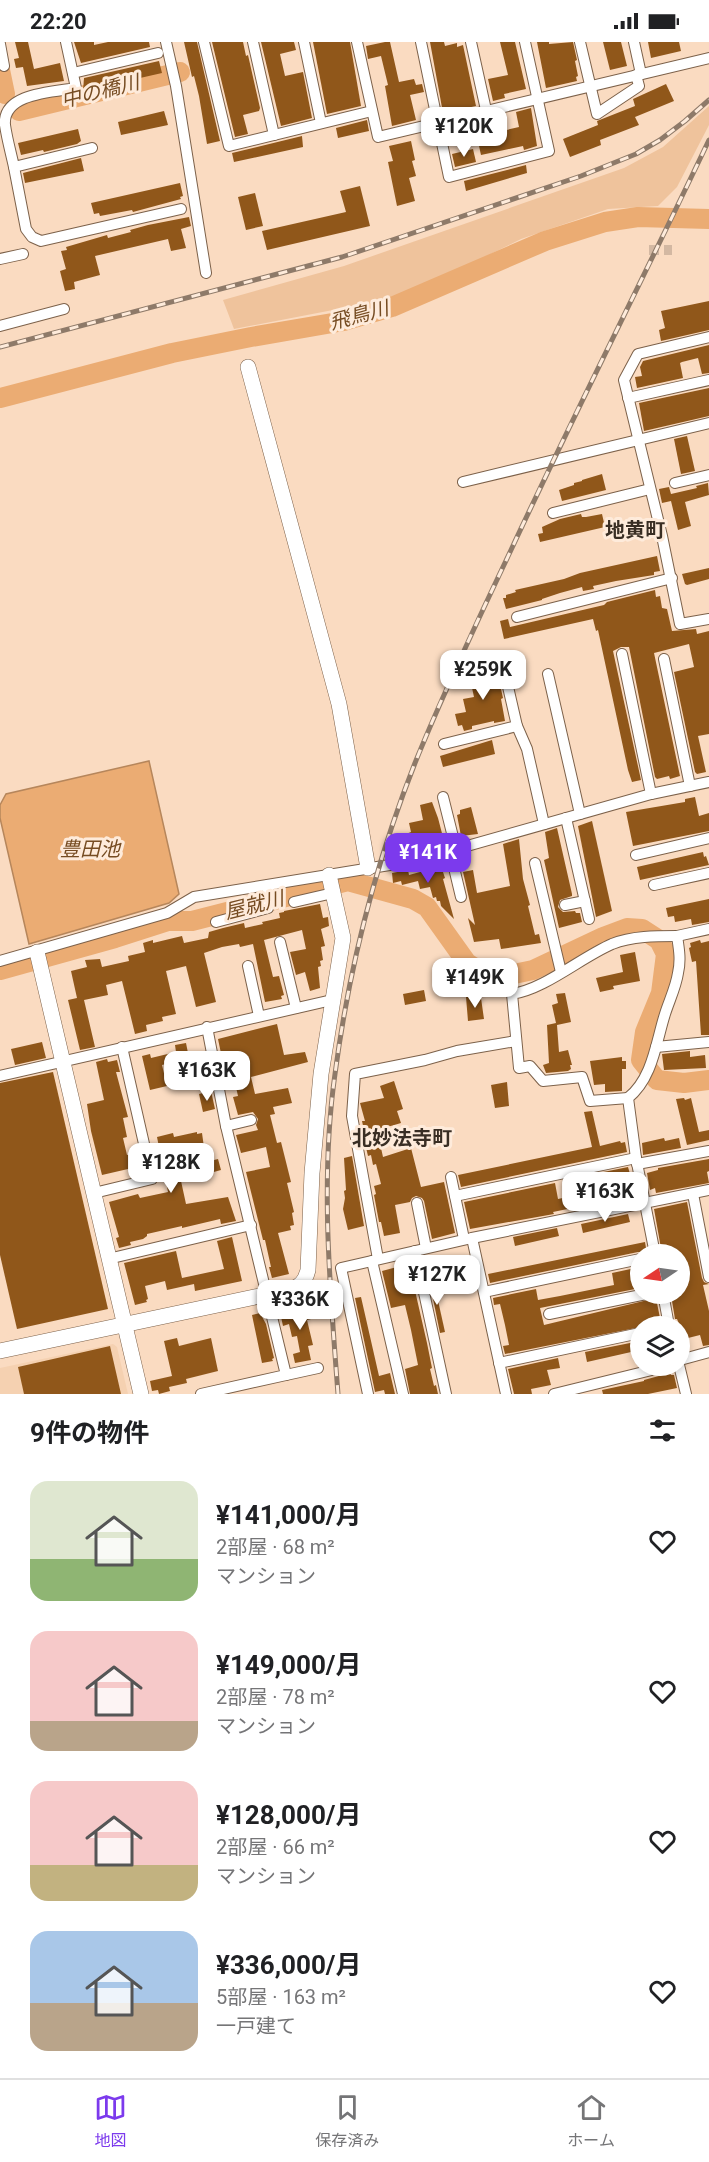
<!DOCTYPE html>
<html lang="ja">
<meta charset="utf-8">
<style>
:root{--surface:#fff;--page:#f6f6f6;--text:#202124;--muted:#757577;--line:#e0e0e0;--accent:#7c3aed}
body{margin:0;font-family:Roboto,"Noto Sans JP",sans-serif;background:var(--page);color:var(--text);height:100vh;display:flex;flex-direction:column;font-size:22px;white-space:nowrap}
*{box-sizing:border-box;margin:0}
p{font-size:20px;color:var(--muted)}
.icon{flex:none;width:33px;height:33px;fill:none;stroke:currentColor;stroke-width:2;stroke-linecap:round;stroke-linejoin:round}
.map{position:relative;height:1352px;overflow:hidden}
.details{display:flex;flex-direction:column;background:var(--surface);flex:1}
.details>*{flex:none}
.needle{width:39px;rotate:257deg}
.controls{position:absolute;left:630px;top:1202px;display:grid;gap:12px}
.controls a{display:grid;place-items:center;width:60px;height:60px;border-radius:50%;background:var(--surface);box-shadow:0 3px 9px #0003;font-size:30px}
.price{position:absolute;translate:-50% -51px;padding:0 14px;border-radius:12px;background:#fff;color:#222;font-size:20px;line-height:39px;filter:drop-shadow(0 2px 3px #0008)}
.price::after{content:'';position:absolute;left:50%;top:36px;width:18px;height:14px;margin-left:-9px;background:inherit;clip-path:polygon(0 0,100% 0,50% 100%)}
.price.on{background:var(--accent);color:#fff}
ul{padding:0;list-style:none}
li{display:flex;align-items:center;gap:18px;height:150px;padding:0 30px}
li span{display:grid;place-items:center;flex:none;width:168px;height:120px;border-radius:18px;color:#555}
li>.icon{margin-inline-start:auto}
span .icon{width:72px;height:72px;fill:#fffc;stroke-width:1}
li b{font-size:26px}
h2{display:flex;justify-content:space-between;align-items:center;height:72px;padding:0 30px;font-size:26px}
.status{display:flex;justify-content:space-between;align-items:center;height:42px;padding:0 30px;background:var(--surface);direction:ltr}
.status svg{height:16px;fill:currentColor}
.dock{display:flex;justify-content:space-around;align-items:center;height:84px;border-top:2px solid var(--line);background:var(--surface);font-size:16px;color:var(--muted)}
.dock a{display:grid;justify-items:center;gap:3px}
.dock .on{color:var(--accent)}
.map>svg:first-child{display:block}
.built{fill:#f5d1b1}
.green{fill:#efc39c}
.water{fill:#ebac73;stroke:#b6865b;stroke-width:1.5}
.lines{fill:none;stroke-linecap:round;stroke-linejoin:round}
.river{stroke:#ebac73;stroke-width:20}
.building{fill:#90571a}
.street-tunnel{stroke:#d3b8a2;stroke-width:10;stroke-dasharray:10 5;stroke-linecap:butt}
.street-casing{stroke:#7c614a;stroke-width:12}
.secondary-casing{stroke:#7c614a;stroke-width:16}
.street{stroke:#fff;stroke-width:10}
.secondary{stroke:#fff;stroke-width:15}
.rail-casing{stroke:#8e7a69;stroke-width:5}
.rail{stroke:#feebdb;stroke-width:3;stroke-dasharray:9;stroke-linecap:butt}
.labels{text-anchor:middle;stroke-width:6;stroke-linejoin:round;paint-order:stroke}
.water-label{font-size:20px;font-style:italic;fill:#764c22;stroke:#feebdb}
.neighbourhood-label{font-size:20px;font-weight:bold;fill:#392e24;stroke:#feebdb}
</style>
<div class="status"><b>22:20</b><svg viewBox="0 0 49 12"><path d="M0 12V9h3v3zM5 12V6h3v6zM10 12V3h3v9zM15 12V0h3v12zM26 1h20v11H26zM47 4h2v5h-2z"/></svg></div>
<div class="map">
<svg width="709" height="1352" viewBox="0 0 709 1352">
<rect width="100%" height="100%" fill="#fadbc1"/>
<!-- built -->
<path class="built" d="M113,1302L117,1305L128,1352H0V1326Z"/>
<!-- green -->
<path class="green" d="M709,64V83L677,145L658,164L608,167L521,197L436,239L390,257L234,287L223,258L344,224L624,126L663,105Z"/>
<!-- water -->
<path class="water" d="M149,719L179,852L169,861L29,902L0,776V763L6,752Z"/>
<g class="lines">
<!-- river -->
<g class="river">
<path d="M0,28L5,52"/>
<path d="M19,69L180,30"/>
<path d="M0,356L172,311L251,295L344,279L392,265L545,199L605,180L638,175L709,177"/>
<path d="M0,928L115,896L168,879H192L348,839L413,857L427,865L467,921L478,928L504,934L533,928L603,895L627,886L642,887L659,898L666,912L661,951L645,990L641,1018L657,1038L684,1041L709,1038"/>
</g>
</g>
<!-- building -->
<g class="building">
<path d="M15,0H28L34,27L60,21L64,39L27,44L23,25L16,26L14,17L19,16Z"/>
<path d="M74,0H94V3L108,0H149L150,5L81,21Z"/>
<path d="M184,0H197L220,99L207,102L199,54L194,34L192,35Z"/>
<path d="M212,0H243L246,14L248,13L260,66L259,69L243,73L248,92L235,95Z"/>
<path d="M261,0H294L296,8L280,12L285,34L303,30L312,76L281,84Z"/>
<path d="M313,0H350L361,64L327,72Z"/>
<path d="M385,0H390L399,40L414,37L416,43L422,42L424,50L410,53L416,78L392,84L385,44L388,43L381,14L368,17L366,4Z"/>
<path d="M430,0H444L445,4L457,1V5L463,3L476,64L443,71Z"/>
<path d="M500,0H515L526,47L504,52L505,56L493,59L488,37L508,33Z"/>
<path d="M537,0H549V2L573,0L577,18L575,19L578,34L576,35L577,39L546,46Z"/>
<path d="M603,0H621L627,24L610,28Z"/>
<path d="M648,0H679L681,9L651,16Z"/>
<path d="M159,19L162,31L83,49L84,36Z"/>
<path d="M666,42L674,59L635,75L639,83L600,98L601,103L570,115L563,97L598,83L597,79L635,64L633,57Z"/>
<path d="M531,66L537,104L524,108L523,104L481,113L477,95L519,85L516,70Z"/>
<path d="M164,69L168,83L121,93L118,80Z"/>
<path d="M367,78L369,89L338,96L336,86Z"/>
<path d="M78,87L81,99L77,102L44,110L43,108L21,113L18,101Z"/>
<path d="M302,94L303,105L234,120L232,111Z"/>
<path d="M411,99L415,118L412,119L416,134L409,136L415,159L397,164L388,120L393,119L389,104Z"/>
<path d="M473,107L476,120L455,125L452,112Z"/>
<path d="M81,116L84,129L25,141L23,131Z"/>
<path d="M526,123L527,131L466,149L464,139Z"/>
<path d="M180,141L183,154L180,155L181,157L133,170L132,168L100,174L99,171L94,172L91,161Z"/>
<path d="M360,144L370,184L267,208L262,189L346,170L340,149Z"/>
<path d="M255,151L263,184L246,188L238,155Z"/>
<path d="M189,175L191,184L181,187L186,206L171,209L168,197L95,214L100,233L74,240L75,247L65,249L60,229L66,227L61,209L67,208L66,205L107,193L108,196L131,190L130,188L148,183Z"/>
<path d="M709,259V288L661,299L659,288L665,286L661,269Z"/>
<path d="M709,303V331L702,332L698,316L682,320L680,321L683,336L637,346L635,335L642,334L640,325L643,319Z"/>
<path d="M709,346V374L644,389L639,361Z"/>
<path d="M687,394L695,429L681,432L674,397Z"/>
<path d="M602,432L606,448L562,459L559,448L574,443V441L582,439V438Z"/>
<path d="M708,441L709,453L685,460L691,484L678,488L671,459L662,461L659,447L669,445L671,452L697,446L696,444Z"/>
<path d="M581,472L582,475H586L602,472L605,485L540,500L538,492L543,491L542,485L560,477Z"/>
<path d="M657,514L660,529L654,530V533L616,539L593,544L594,547L583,549L582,545L560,551L542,557V558L506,567L503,556H506V553L516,550L515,548L564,537L580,531Z"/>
<path d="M709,526V537L687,543L685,542L682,532Z"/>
<path d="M655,548L656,555L660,554L662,566L667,567L672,589L696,587L697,592L709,589V692L698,694L706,730L697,732L695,730L674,630L694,625L689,602L654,611L680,734L670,737L669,734L657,737L655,735L629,605H621L613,609L641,738L632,740L628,728L598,588L596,589L593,577L504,597L500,579L508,577L510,585L604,563L607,560Z"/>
<path d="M496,625L503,656L501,657L505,679L494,681V679L472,684V687L464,689L462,683L458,684L455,672L466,670L463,657L474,655L469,632Z"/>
<path d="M492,698L495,712L443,725L440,714Z"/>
<path d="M695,755L699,774L709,771V789L633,804L626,770L685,760V757Z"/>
<path d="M432,760L438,776L444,799L441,800L442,803L429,806L428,800L410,804L406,792L411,790L409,781L423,778L420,763Z"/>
<path d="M471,765L478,792L461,794L457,773L460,772V768Z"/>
<path d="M592,779L612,869L596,875L578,784Z"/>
<path d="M557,786L572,852V854L560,858L558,865L563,870L575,869L576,871H580L582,880L559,886L544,818L549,816L545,790Z"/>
<path d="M519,797L523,837L530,863L528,864L535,893L539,892L541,901L501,907L499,897L474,900L468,876L475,883L463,830L473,828L477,851L510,844L503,802Z"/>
<path d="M703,810L704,815L706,814L709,823L640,838L637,825Z"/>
<path d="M440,821L445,836L443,837L454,877L441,864L440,859H437L436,855L433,856L430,845L420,847L418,839L402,843L401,839L393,841L392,831L408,828L409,833L431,827L430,824Z"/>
<path d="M709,857V880L692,883L691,877L675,880L674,874L668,875L666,866Z"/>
<path d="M320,862L323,876L328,875L329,884L321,887L325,904L321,905L323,918L320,919L321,924L318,925L320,946L310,949L305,930L296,933L290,910L306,907L302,888L264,898L273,935L279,934L284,953L281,954L282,957L265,960L253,902L240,905L239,902L222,905L204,911L216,960L196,965L186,924L166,929L176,972L162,975L163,979L146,983L147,989L135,992L122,939L106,943L108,953L84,958L95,1005L80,1008L68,958L77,956L71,929L87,925L85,918L100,917L102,925L129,919L128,914L145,910L143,901L153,898V901L182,894L184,901L208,896L209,890L223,886L244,881L245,886L263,882L262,880L280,876L279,871L284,870V869Z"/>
<path d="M700,898L701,901L709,899V993H701L696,919L692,920L689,906L691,905L690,901Z"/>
<path d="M635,910L640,939L613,944L614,947L600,950L596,936L623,930L620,913Z"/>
<path d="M424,948L426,959L405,963L403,952Z"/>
<path d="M565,951L571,980L557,983L559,1010L568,1008L572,1023H570L571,1027L568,1029L546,1031L543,1023L549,1021L547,983L556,981L552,963L558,961L556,952Z"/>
<path d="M479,954V956H481L484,977L468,979L466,955Z"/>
<path d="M277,982L284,1013L305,1010L308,1020L251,1035L255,1052L288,1046L292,1061L273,1065L275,1072L270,1073L277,1101L281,1100L291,1140L287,1141L294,1170L292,1171L294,1183L290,1184L291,1188L278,1191L289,1232L272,1236L269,1225H271L265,1198H263L246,1130L270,1125L266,1105L241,1111L236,1093L258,1088L256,1083L258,1077L253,1070L238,1073L233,1055L238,1054L230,1019L223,1021L218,997Z"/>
<path d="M42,1000L46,1016L15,1023L11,1007Z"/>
<path d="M186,1001L189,1016L162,1023L167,1044L150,1048L142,1014L150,1012L151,1016L176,1010L175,1003Z"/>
<path d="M690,1009V1015L705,1013L706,1026L664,1028L662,1012Z"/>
<path d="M622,1015V1019H626V1027H622V1049L605,1050V1042L594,1043L590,1019Z"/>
<path d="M107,1017L108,1020L117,1018L120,1030H116L128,1075L123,1076L127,1095L123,1096L127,1113L138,1111L141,1124L102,1133L91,1089L87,1062L104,1058L96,1020Z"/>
<path d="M53,1030L108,1267L17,1287L0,1213V1041Z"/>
<path d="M394,1039L403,1067L397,1069L401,1081L377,1088L383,1115L411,1106L421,1145L444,1140L455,1191L432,1197L424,1159L422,1156L416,1154L412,1156L410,1160L395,1163L400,1191L384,1194L381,1180H379L374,1153L376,1152L374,1144L381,1142L376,1122L373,1123L371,1113L368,1114L363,1093H365L362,1079H365L360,1061L384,1056L380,1044Z"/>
<path d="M507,1040L509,1064L495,1066L491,1043Z"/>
<path d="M211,1049L215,1067L203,1070L199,1052Z"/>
<path d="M684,1056L685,1058L691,1056L699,1090L709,1088V1098L687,1103L676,1057Z"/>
<path d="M592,1069L600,1104L620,1099L621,1101L625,1100L627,1110L461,1145L458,1133L592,1105L584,1070Z"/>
<path d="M197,1090V1092L202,1091L206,1120L218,1117L221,1128L181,1139L186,1162L228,1155L236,1179L221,1182L220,1177L182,1186V1184L147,1192V1194L143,1197L130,1200L131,1203L119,1206L116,1196L119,1195L109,1160L138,1152L140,1156L168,1150L157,1095L173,1091L174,1095Z"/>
<path d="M664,1096L665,1099L679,1096L681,1106L643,1113L642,1101Z"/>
<path d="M352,1114L364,1184L348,1188L343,1167L345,1156L344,1149L346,1148L344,1116Z"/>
<path d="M709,1117V1129L707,1130L709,1141L656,1151L655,1146L650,1148L647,1131L658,1128V1126Z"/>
<path d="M628,1125L636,1153L624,1155L625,1157L578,1167L577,1165L553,1170L554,1172L470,1187L464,1160L555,1141L558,1157L572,1154L593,1150L589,1133Z"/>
<path d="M687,1160L702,1236L704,1240L709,1242L703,1243L709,1269V1303L703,1304L700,1293L688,1296L687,1293L680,1295V1284L677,1277H675L671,1253L680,1251V1212H662L654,1167Z"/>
<path d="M628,1172L630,1180L583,1191L581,1182Z"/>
<path d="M557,1186L559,1194L515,1204L513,1195Z"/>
<path d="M232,1195L242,1239L195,1249L194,1242L167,1248L165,1239L145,1244L148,1257L146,1258L147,1260L135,1263L124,1221L176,1209L182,1236L224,1227L217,1199Z"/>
<path d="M645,1200L647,1212L638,1210L490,1241L488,1232Z"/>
<path d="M408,1218L427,1301L432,1326L430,1327L434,1344L436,1343L438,1352H410L405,1327L418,1323L411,1288L405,1263L391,1266L382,1229L397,1225L396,1221Z"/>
<path d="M640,1225V1246L540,1266L544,1283L656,1256L661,1281L505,1312L503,1304L509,1303L505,1283L500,1262L494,1263L493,1256L536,1247L538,1258L560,1254L614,1243L612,1231Z"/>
<path d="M433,1236L445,1290L440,1291L429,1237Z"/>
<path d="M361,1255L379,1334L390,1331L395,1352H385L384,1348L375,1350L355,1256Z"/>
<path d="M292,1267L293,1271L312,1267L315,1276L307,1278L313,1303L308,1304L311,1318L295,1321L293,1312L300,1310L297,1294L292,1295L289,1282L283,1284L280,1270Z"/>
<path d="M260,1271L266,1282L274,1316L272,1317L273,1319L262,1321L252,1273Z"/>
<path d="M177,1296L179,1304L211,1296L218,1329L186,1337L187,1341L169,1345L170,1349L159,1352L158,1348L152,1349L150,1339L172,1334L164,1299Z"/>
<path d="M640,1299V1308L587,1320L585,1310Z"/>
<path d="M110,1304L121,1352H24L18,1325Z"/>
<path d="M558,1316L560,1326L547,1328L551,1343L531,1347L532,1352H514L508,1327Z"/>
<path d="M670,1331L671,1333H674L677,1346L648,1352H603L602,1348L644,1339V1338Z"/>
</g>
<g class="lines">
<!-- street-tunnel -->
<path class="street-tunnel" d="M649,208H672"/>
<!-- street casing -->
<g class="street-casing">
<g id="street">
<path d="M66,0L76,46C53,50 2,51 5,83C7,97 11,111 14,125L92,106"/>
<path d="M166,0L176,44L206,231"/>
<path d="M204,0L229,104L372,69"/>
<path d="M253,0L274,93"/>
<path d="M304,0L321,81"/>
<path d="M357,0L378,95L709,16"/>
<path d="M421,0L449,135L549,109L525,0"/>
<path d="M471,0L486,68"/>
<path d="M580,0L597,72L639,44L636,33"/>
<path d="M634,0L641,32"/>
<path d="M0,2L4,24"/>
<path d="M73,31L158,11"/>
<path d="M14,125L26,187L32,195L41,199L181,167"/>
<path d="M0,217L23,212"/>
<path d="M0,284L64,267"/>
<path d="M709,295L638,312L624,338L662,494L680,582L709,577"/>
<path d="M628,356L709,338"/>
<path d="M463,440L709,381"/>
<path d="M675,441L709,433"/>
<path d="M553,471L650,447"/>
<path d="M517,575L672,536"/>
<path d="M622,612L651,752"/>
<path d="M664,617L690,744"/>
<path d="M503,623L517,684L527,707L544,782"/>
<path d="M548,632L580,772"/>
<path d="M444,702L517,684"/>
<path d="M443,755L456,807"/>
<path d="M566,776L589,877"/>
<path d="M450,809L461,855"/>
<path d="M636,813L709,796"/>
<path d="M535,821L561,930"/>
<path d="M654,843L709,831"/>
<path d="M294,860L333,851"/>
<path d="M565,863L585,859"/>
<path d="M216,880L268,866V843"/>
<path d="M280,900L296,966"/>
<path d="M0,919L167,871L194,855L414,819L651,752L709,740"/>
<path d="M248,924L259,974"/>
<path d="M656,1005L709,1000"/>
<path d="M0,1034L332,958"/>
<path d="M628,1056L590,1059L582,1035L543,1039L530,1024L519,1026L512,952C545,947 580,916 612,902C632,894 656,894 677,894"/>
<path d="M226,1084L251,1078"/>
<path d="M637,1122L709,1109"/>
<path d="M451,1135L464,1197"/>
<path d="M94,1151L152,1137L122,1005"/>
<path d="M693,1152L709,1235"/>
<path d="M455,1154L636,1116"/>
<path d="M417,1161L426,1206"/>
<path d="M472,1196L506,1352"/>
<path d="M415,1209L446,1352"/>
<path d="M655,1212L636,1116L628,1056C653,1036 656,1000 665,972C669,959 676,945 678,931C681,918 679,907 677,894L709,887"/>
<path d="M108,1217L251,1183"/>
<path d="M378,1217L352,1074L355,1032L425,1018L457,1009L516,999"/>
<path d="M372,1219L403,1352"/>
<path d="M484,1250L640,1217"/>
<path d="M663,1251L669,1284"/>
<path d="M549,1272L651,1251"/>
<path d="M680,1318L709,1310"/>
<path d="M499,1321L640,1291"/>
<path d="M679,1323L686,1352"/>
<path d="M286,1333L318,1326"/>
<path d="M201,1352L286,1333L226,1084L207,985"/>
<path d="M368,1352L341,1226L472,1196L709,1148"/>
<path d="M554,1352L672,1323"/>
</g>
</g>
<!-- secondary casing -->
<g class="secondary-casing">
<g id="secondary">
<path d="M248,325L339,662L368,826"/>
<path d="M37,910L141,1352"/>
<path d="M0,1309L288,1248C300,1245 305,1240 308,1228L312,1131L321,1032L343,896L329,833"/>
</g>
</g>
<!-- street -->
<use href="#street" class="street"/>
<!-- secondary -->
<use href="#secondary" class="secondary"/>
<!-- rail casing -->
<g class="rail-casing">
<g id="rail">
<path d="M0,305L342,215L581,134L636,112L660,98L685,79L709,58"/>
<path d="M338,1352C330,1246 320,1137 335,1032C349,926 376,820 415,721C444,649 478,578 511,508C575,370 644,235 709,98"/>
</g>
</g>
<!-- rail -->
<use href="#rail" class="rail"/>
</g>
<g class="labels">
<!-- water labels -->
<g class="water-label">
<text transform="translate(100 49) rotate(-14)" y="7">中の橋川</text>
<text transform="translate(359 273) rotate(-15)" y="7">飛鳥川</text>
<text x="90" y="814">豊田池</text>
<text transform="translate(254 863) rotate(-14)" y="7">屋就川</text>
</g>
<!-- neighbourhood labels -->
<g class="neighbourhood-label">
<text x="635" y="495">地黄町</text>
<text x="402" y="1103">北妙法寺町</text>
</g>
</g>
</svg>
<div class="controls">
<a><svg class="needle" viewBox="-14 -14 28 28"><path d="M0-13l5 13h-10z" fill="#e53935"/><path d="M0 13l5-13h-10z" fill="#757577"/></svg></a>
<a><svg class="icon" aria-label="layers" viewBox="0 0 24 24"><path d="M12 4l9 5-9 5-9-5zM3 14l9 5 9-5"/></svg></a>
</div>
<b class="price" style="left:464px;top:116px">¥120K</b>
<b class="price" style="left:483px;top:659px">¥259K</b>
<b class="price on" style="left:428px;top:842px">¥141K</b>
<b class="price" style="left:475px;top:967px">¥149K</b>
<b class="price" style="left:207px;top:1060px">¥163K</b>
<b class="price" style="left:171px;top:1152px">¥128K</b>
<b class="price" style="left:605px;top:1181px">¥163K</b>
<b class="price" style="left:437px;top:1264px">¥127K</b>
<b class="price" style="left:300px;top:1289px">¥336K</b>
</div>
<section class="details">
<h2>9件の物件<svg class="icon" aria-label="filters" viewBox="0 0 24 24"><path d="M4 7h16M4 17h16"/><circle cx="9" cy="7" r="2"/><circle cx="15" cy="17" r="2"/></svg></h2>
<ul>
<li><span style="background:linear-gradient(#dfe7d0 65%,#8fb573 0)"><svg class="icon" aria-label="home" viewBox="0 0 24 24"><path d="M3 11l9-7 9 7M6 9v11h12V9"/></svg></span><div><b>¥141,000/月</b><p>2部屋 · 68 m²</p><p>マンション</p></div><svg class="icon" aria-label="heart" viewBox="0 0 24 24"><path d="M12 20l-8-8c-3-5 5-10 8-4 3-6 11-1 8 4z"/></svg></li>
<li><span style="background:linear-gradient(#f6c9c9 75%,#b9a48a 0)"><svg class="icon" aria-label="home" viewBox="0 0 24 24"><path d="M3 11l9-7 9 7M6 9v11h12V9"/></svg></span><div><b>¥149,000/月</b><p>2部屋 · 78 m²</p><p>マンション</p></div><svg class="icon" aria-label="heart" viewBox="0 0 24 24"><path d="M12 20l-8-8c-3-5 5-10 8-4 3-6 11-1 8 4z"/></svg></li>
<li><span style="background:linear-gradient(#f6c9c9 70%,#c2b280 0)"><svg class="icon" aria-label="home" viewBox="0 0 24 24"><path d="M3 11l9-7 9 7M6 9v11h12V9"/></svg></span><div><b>¥128,000/月</b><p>2部屋 · 66 m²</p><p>マンション</p></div><svg class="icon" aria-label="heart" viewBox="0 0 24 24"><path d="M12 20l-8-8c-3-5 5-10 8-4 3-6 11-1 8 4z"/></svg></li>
<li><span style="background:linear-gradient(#a9c7e8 60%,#b9a48a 0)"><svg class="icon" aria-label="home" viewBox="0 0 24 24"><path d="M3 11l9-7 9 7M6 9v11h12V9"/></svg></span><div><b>¥336,000/月</b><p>5部屋 · 163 m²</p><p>一戸建て</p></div><svg class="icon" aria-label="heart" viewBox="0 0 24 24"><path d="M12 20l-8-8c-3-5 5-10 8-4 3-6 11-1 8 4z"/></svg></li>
</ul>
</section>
<nav class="dock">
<a class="on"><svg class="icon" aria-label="map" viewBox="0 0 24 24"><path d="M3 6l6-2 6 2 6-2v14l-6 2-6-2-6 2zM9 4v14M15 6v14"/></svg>地図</a>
<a><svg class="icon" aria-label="saved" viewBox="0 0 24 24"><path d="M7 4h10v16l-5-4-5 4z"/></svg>保存済み</a>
<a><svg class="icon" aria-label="home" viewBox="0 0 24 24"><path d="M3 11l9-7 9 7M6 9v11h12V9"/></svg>ホーム</a>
</nav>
